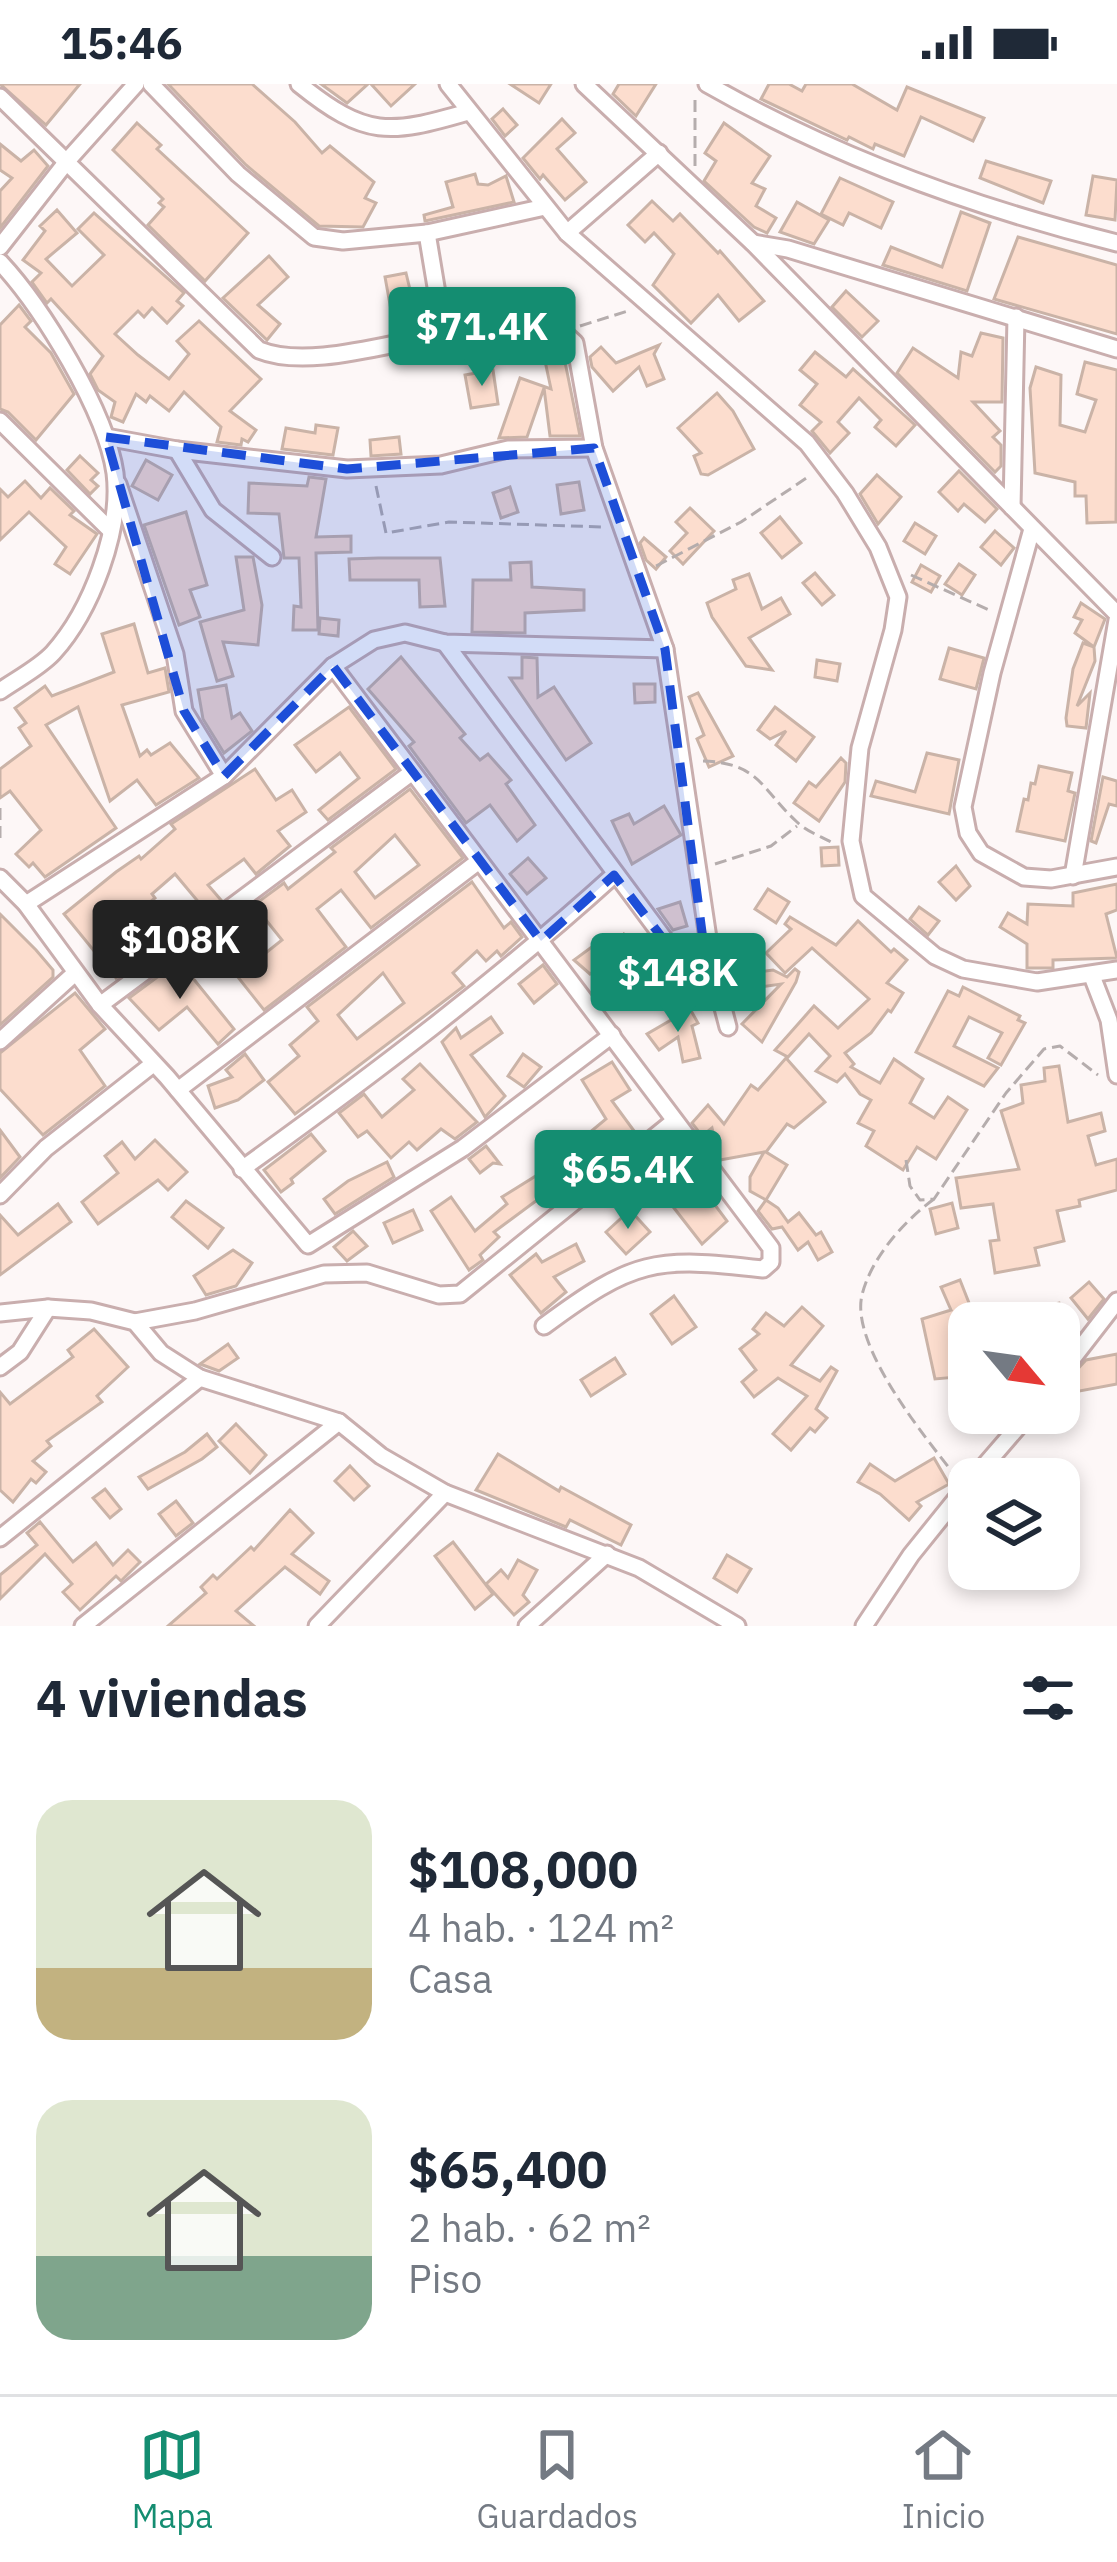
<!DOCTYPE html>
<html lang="es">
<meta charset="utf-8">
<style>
:root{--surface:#fff;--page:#f6f6f7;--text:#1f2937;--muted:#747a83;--line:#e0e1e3;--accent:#148d71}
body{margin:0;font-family:"IBM Plex Sans",sans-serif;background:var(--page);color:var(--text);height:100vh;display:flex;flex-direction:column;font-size:45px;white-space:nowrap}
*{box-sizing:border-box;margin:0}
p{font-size:39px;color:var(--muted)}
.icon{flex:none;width:66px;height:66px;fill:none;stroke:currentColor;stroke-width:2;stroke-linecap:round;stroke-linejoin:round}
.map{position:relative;height:1542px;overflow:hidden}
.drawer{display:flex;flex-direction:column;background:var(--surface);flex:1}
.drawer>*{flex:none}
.needle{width:78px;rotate:119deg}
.controls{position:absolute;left:948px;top:1218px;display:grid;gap:24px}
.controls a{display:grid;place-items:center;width:132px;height:132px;border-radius:24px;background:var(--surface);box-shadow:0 6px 18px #0003;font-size:60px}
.price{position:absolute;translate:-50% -102px;padding:0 27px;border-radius:12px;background:var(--accent);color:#fff;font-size:39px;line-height:78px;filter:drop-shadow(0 3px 6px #0008)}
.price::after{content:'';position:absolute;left:50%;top:72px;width:36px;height:27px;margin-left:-18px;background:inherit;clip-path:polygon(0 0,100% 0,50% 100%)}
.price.active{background:#222;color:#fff}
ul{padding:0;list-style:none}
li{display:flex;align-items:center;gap:36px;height:300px;padding:0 36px}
li span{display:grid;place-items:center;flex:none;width:336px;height:240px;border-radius:36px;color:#555}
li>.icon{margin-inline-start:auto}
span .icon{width:144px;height:144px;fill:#fffc;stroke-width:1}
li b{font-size:51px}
h2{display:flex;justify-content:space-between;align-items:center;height:144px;padding:0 36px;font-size:51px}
.status{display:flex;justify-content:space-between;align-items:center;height:84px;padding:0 60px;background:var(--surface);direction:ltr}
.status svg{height:33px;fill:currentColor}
.menu{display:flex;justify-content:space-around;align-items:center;height:168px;border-top:3px solid var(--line);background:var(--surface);font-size:33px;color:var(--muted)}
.menu a{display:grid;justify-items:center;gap:6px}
.menu .active{color:var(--accent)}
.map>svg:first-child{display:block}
.building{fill:#fcddce;stroke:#cab3a7;stroke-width:3;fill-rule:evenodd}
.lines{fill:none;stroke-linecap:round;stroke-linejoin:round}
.minor-casing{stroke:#c9aeae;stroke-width:21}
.path{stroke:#b5adad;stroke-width:3;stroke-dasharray:12 6;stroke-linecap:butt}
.minor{stroke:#fff;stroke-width:15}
.marked{fill:#1d4ed8;fill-opacity:0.2;stroke:#1d4ed8;stroke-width:9;stroke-dasharray:24 15;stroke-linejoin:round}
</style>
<div class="status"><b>15:46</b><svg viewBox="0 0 49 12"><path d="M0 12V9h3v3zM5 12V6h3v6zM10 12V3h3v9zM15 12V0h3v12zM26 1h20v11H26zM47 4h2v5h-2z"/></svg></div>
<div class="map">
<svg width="1117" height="1542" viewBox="0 0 1117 1542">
<rect width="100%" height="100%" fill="#fdf7f7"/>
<!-- building -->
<g class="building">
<path d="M0,0H80L46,41Z"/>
<path d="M168,0H252L295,38L322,69L330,62L374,98L365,114L376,119L363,143L319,142L246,81Z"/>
<path d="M321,0H368L347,19Z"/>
<path d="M371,0H415L391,22Z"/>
<path d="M510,0H551L539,19Z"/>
<path d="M619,0H656L636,32L613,10Z"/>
<path d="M769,0H789L802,7L806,0H852L897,26L907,3L984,34L973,57L921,33L904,72L875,60L873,65L849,53L847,56L761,15Z"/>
<path d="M503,25L517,41L505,52L492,35Z"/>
<path d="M562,35L575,49L557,65L586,98L565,116L543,91L540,95L523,74Z"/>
<path d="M137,39L161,61L157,65L248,149L205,197L148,141L164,123L159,119L163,115L113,66Z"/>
<path d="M724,39L770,72L752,99L765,105L756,122L776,134L767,149L754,143L704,97L716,77L705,69Z"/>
<path d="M0,60L21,77L34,66L48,82L0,144V107L12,94L0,86Z"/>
<path d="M986,77L1051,97L1043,119L980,94Z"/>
<path d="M475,90L478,100L488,101L506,92L514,118L425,137L424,131L453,123L446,98Z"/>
<path d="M1093,92L1117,96L1115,136L1086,131Z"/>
<path d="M840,94L893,118L881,144L849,129L843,141L821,130Z"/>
<path d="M652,117L673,137L680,130L718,169L720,167L764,217L739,237L718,211L691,239L653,201L674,170L654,149L645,158L628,141Z"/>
<path d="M797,118L829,136L814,160L780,148Z"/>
<path d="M57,126L77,149L46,175L72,202L104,171L78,145L94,129L184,209L177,217L183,222L167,239L152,224L144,233L138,227L115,250L138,271L169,295L189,270L177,257L199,237L261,295L230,327L256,346L248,358L242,355L241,361L217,358L221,343L184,308L169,327L150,312L146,318L136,310L123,338L111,333L115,318L98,306L90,290L103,272L51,215L47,219L32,198L41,189L23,176L45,147L40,142Z"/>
<path d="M961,128L990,139L967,207L883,181L891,163L942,183Z"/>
<path d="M1018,153L1117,181V250L994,215Z"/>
<path d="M269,172L288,193L258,221L280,240L267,256L223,214Z"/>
<path d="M406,189L419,243L395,248L385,193Z"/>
<path d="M846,207L878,237L862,253L832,223Z"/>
<path d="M19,221L31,237L25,243L51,269L74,310L36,356L8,328L0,325V241Z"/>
<path d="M981,249L1003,254L1002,318H973L1000,347L993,353L1001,361V382L995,388L897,289L913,264L958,294L961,268L972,272Z"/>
<path d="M659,261L654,270L664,295L647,302L639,283L613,307L592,283L590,273L601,263L616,279Z"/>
<path d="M815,268L846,293L853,285L915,341L896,362L875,343L881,336L859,314L838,338L849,349L830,369L812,347L821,338L800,321L817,300L800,286Z"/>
<path d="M564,273L580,352H550L544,304L527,353L499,354L520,294L551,305L545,277Z"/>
<path d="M1085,278L1117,286L1116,438L1087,439L1086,412H1075V398L1035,389L1030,304L1036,283L1061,291L1060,341L1085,348L1096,316L1077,310Z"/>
<path d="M493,286L498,320L471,324L465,291Z"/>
<path d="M717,309L733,327L754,365L708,391L701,390L694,372L701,369L678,344Z"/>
<path d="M316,341L338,344L333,371L282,365L286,344L315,349Z"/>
<path d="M399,353L401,370L371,372L370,356Z"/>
<path d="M80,372L98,389L91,396L98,402L90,410L67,386Z"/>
<path d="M146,376L172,391L158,416L132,402Z"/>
<path d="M959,387L997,425L985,438L964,420L958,427L939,408Z"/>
<path d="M877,391L901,413L878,440L860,410Z"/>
<path d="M309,393L326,395L316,453L351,452V468L316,469L318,546H293L294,522L301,523L299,474H284L279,430L248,429L249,399L307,402Z"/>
<path d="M25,397L41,414L50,404L74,427L70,431L97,450L70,490L55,480L66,463L29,428L0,456V405L8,413Z"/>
<path d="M579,398L584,426L561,430L557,401Z"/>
<path d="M510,403L518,428L501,434L493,409Z"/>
<path d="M690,424L714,447L683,480L670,467L687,449L676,438Z"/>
<path d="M186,428L207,501L190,506L200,533L179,541L144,441Z"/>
<path d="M780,433L801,459L782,474L761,449Z"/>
<path d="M915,439L936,452L925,470L904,457Z"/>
<path d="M995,447L1014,464L1001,481L981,463Z"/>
<path d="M644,454L666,473L656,485L646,476L640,459Z"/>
<path d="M236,473H253L262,521L258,561L223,558L233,592L217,597L200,538L244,526Z"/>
<path d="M378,474H440L445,522L420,523L419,496H350L349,475Z"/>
<path d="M531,478L532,503L584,506V526L525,529V549L472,548L473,496H511L510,479Z"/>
<path d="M959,480L975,491L962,511L945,500Z"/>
<path d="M921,481L940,492L931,508L912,498Z"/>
<path d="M815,489L834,511L822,521L803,499Z"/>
<path d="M749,490L762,525L781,514L790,530L749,554L772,586L746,582L712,533L707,519L736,505L733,496Z"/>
<path d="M1081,519L1105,535L1094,563L1095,577L1077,622L1090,609L1086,644L1067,642L1066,634L1073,585L1083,559L1094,563L1075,549L1082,536L1074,533Z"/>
<path d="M320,534L339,536L338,552L319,550Z"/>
<path d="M134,540L148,589L165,584L169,608L122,621L140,672L147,666L151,671L170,659L199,694L156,721L137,696L110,717L78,623L46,641L116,744L45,793L33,779L29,783L16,770L41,746L10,707L0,714V685L31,662L19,644L26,639L15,624L45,602L52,612L114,588L102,550Z"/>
<path d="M949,564L984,574L976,605L940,595Z"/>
<path d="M401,573L465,650L460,654L480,676L488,670L511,696L506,700L535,741L517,757L490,721L466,739L409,662L414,658L368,605Z"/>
<path d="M522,573L537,574L538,613L554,603L591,659L566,676L510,594H522Z"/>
<path d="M817,576L840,580L837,597L815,593Z"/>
<path d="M634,600H655V618L635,619Z"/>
<path d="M226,601L232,634L240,629L252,647L224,669L203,635L198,606Z"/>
<path d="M698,609L733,672L709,683L697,655L704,651L689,613Z"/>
<path d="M349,623L396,685L328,736L319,726L359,694L340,669L316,688L295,661Z"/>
<path d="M775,623L814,653L796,677L776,661L786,647L770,655L758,646Z"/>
<path d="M927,669L959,676L949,730L871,712L876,697L915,708Z"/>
<path d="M841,674L846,679L845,698L819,737L794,719L809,698L816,703Z"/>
<path d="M1039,682L1072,689L1068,707L1075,709L1065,757L1017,747L1024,715L1028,716L1031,699L1035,700Z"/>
<path d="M255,685L276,716L292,706L306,728L278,747L290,762L256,790L244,775L208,801L221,816L206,827L175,790L152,810L155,814L143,824L164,859L116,894L64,830L116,788L139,772L141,775L175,745L171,740Z"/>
<path d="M1103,693L1117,697V722L1109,720L1096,759L1091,757Z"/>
<path d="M410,705L463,774L371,844L341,806L317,825L346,863L264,926L237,892L242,889L214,855L229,842L257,876L282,856L254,821L284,799L288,805L335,768L331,764ZM395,751L419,781L375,814L355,788Z"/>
<path d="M664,722L681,751L632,780L612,737L629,730L634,740Z"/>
<path d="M838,763L839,781L822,782L821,764Z"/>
<path d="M528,774L546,794L527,810L510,790Z"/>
<path d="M956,782L970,802L956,816L939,798Z"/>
<path d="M472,798L504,844L511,838L522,853L501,872L497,867L486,877L477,867L453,889L464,902L295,1030L268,998L299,972L290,961L318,937L307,923ZM383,889L404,919L357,955L338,931Z"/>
<path d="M1117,800V826L1106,830L1117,874L1053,876V884H1027V860L1000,843L1008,829L1027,840L1028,820L1073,822V809Z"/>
<path d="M768,805L789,818L776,839L755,825Z"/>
<path d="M680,818L687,842L673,846L658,825Z"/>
<path d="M919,823L939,837L928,851L910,835Z"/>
<path d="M0,830L36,866L53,886V893L0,941Z"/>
<path d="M790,833L836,861L858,837L891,868L894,865L907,876L887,899L903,909L891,928L888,926L871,949L845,969L854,980L851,983L880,999L894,975L923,995L910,1019L934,1034L948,1013L967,1026L936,1075L917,1063L903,1086L866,1062L874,1047L858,1039L871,1016L860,1010L845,990L837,998L816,987L830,972L809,950L788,973L775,966L814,922L838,944L869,915L812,864L785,889L766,869L791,845L785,840Z"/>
<path d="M624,850L642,860L630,881L613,870Z"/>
<path d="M593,862L606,879L590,890L574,876Z"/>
<path d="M179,877L234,945L218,960L187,923L159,946L129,914Z"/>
<path d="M543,881L557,900L534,919L519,900Z"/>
<path d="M795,885L799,888L796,898L762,958L742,940L781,900L738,906L736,891L773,886L787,893Z"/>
<path d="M963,903L1020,932L1018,936L1025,939L1001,981L988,974L1002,949L969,933L954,962L998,984L984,1002L916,968L948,907L959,912Z"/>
<path d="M75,909L105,945L80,966L105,1002L43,1051L0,1005V969Z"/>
<path d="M690,925L698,939L692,942L700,974L683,978L678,953L659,966L647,950Z"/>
<path d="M491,933L502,949L471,971L505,1012L485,1033L442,958L456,944L461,954Z"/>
<path d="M245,970L264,996L238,1016L215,1024L208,1002L232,993L226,986Z"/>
<path d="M523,970L541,983L524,1003L508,992Z"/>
<path d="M786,974L825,1018L794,1044L787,1040L766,1068L787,1081L766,1116L778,1124L788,1138L799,1129L816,1151L821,1148L832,1168L818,1176L808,1158L798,1166L782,1143L772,1145L758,1127L766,1116L750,1107V1093L764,1068L720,1076L712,1044L702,1052L692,1039L708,1021L724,1040L751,1001L758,1006Z"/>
<path d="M612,978L630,1006L612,1017L637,1051L564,1102L547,1084L606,1035L582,996Z"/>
<path d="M420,980L477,1038L455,1055L441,1045L417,1066L409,1058L391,1074L367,1047L358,1053L339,1029L364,1010L382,1033L414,1006L403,995Z"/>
<path d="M1059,982L1068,1038L1101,1029L1105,1047L1088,1052L1096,1081L1117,1075V1106L1079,1116L1080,1122L1057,1127L1064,1157L1035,1164L1039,1181L995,1189L990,1157L999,1156L993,1120L961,1124L956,1094L1019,1085L1001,1027L1023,1019L1021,1001L1045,997L1044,984Z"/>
<path d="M0,1046L20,1073L0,1094Z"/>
<path d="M311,1050L325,1067L291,1095L293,1099L281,1108L264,1086Z"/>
<path d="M155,1056L187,1088L168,1106L158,1096L98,1140L82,1118L118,1089L105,1072L122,1058L135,1075Z"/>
<path d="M486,1062L500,1080L493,1079L480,1089L469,1075Z"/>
<path d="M680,1074L727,1137L702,1160L674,1124L680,1120L657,1095Z"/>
<path d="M387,1078L394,1093L335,1130L324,1115L348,1097Z"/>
<path d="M539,1090L548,1108L494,1148L499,1153L480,1171L483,1176L469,1186L431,1127L451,1113L475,1147L507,1120L502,1113Z"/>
<path d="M186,1117L223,1144L208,1164L172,1133Z"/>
<path d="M952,1119L958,1144L936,1150L930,1125Z"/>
<path d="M58,1120L71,1138L0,1191V1131L18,1151Z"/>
<path d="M413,1126L422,1146L393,1159L384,1139Z"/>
<path d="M630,1126L650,1148L626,1170L606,1148Z"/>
<path d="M353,1147L367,1162L347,1177L334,1163Z"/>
<path d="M576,1160L584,1177L554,1193L566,1208L541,1229L510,1191L536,1170L542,1178Z"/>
<path d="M233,1166L252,1179L236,1202L206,1211L194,1192Z"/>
<path d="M960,1196L971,1224L985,1221L989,1239H969V1292L935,1295L922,1235L951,1226L941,1203Z"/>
<path d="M1089,1198L1104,1215L1088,1235L1071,1214Z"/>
<path d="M674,1212L696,1243L672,1260L651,1230Z"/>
<path d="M1059,1219L1064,1239H1043L1039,1224Z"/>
<path d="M802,1223L823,1242L791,1281L820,1297L831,1283L837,1287L816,1325L827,1334L815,1348L810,1344L791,1366L773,1350L807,1312L778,1294L754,1313L742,1298L756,1286L740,1265L759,1250L753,1245L766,1229L784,1242Z"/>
<path d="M94,1245L128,1283L97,1312L102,1318L47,1357L51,1362L33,1377L46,1388L36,1399L31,1395L13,1418L0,1406V1308L10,1320L73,1273L68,1266Z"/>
<path d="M228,1260L238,1274L219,1287L200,1280Z"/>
<path d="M1117,1270V1300L1079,1307L1059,1333L1060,1304L1086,1276Z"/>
<path d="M615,1274L625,1290L591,1312L581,1296Z"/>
<path d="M236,1340L266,1371L250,1389L219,1357Z"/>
<path d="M207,1350L217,1363L202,1375L148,1405L139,1393L185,1368Z"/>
<path d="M498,1370L559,1407L561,1403L631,1441L621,1461L570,1436L566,1443L476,1406Z"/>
<path d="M934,1374L949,1400L917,1418L921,1422L909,1436L880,1410L858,1398L870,1380L895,1397Z"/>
<path d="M1002,1379L1026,1395H989Z"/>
<path d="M350,1382L369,1402L354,1416L335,1397Z"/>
<path d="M105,1405L121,1425L110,1434L93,1414Z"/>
<path d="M176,1417L193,1439L176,1452L159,1430Z"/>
<path d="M290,1426L313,1449L292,1470L329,1497L320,1510L285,1483L236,1527L254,1542H168L206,1509L201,1503L213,1491L217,1495L251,1463L254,1466Z"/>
<path d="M40,1438L73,1478L96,1459L113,1481L128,1466L140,1478L121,1497L116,1492L80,1526L63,1508L72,1500L45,1470L0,1515V1491L37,1461L27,1449Z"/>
<path d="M453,1458L493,1510L475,1525L435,1472Z"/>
<path d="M727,1471L751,1485L737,1508L714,1494Z"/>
<path d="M518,1476L537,1486L523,1511L529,1518L514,1531L486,1500L501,1486L508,1494Z"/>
</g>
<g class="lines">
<!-- minor casing -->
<g class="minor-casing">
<g id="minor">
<path d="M151,0L238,90L314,153L343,157L427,149L545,123"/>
<path d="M299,0C366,54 389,51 468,28"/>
<path d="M448,0L567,149L807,359L845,409L878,463L898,513L893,546L860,664L851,757L863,812L935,872L963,885L1037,898L1117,886"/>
<path d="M584,0L753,159L1117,530"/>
<path d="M707,0C833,72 976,124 1117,159"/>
<path d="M0,13L259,266C308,286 391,258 443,251C477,247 512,248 547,246L563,248L575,259L594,364L665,565L712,881L708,894L694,895L445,559"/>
<path d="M427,149L444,251"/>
<path d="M567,149L659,69"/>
<path d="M753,159L788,165L1117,265"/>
<path d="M0,163L68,76L136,0"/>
<path d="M0,178C42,223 106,327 115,389C122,446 91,527 53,569C39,584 17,595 0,607"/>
<path d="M0,337L110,446"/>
<path d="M106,353L177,366L347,385L441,381L508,365L594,364"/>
<path d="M177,366L213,426L272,473"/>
<path d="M118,400L175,570L184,627L224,692"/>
<path d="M1012,423L1016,233"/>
<path d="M1032,445L992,589L963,723L968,749L981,769L1024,793L1051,795L1117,783"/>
<path d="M333,582L771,1164V1178L763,1185C654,1172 633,1176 544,1242"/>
<path d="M1073,792L1117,536"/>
<path d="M0,794L26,820L100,921L167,993L308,1161L463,1064L612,951"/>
<path d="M26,820L224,692L333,582L374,556L405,549L445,559L665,565"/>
<path d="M712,882L728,943"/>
<path d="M1092,892L1109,936L1117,991"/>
<path d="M100,921L411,689"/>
<path d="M0,957L74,890"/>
<path d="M178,1006L479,777"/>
<path d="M242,1085C370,993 497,897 614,791"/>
<path d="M0,1111L46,1064L153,980"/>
<path d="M0,1229L48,1224L91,1227L135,1238L161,1269L200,1294L339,1338L381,1372L445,1409L639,1484L737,1542"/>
<path d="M135,1238L195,1227L324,1190L367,1189L439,1211L460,1210L673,1038"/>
<path d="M0,1283L20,1268L48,1224"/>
<path d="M1059,1292L1117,1217"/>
<path d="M973,1395L1030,1329"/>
<path d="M0,1454L200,1294"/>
<path d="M83,1542L339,1338"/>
<path d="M317,1542L445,1409"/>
<path d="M527,1542L607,1470"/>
<path d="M864,1542L911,1471L969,1399"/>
</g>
</g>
<!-- path -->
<g class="path">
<path d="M695,82V13"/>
<path d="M580,242L628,227"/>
<path d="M376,402L386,449L449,438L603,443"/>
<path d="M656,482L741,438L808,393"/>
<path d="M911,491L989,526"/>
<path d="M703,677C760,679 761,705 797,738C806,747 820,752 831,758"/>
<path d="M0,724V756"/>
<path d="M715,780L771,762L797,742"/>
<path d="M906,1076L910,1102L920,1116L934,1115L1006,1009L1044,965L1060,962L1098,991"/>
<path d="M934,1115C904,1137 871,1174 862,1211C850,1261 924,1352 954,1390"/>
</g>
<!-- minor -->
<use href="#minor" class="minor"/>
</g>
<!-- marked area -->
<path class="marked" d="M106,353L347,385L594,364L665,565L708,894L694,895L614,791L541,857L333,582L224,692L184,627Z"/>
</svg>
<div class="controls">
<a><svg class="needle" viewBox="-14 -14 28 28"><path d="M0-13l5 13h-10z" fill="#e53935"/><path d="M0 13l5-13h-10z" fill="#747a83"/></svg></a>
<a><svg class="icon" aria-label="layers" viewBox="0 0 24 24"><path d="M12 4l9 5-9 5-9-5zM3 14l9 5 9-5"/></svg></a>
</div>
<b class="price" style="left:482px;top:305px">$71.4K</b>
<b class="price active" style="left:180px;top:918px">$108K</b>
<b class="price" style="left:678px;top:951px">$148K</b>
<b class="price" style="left:628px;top:1148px">$65.4K</b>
</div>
<section class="drawer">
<h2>4 viviendas<svg class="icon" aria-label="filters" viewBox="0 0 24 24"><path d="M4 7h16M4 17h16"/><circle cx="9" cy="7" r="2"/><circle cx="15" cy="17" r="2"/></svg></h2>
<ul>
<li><span style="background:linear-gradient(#dfe7d0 70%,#c2b280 0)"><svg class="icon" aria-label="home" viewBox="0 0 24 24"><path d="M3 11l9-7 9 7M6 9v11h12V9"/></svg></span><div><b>$108,000</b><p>4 hab. · 124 m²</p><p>Casa</p></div></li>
<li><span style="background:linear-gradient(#dfe7d0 65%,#7fa58c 0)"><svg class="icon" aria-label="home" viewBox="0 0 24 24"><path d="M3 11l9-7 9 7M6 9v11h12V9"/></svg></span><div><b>$65,400</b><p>2 hab. · 62 m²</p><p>Piso</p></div></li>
</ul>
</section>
<nav class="menu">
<a class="active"><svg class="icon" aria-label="map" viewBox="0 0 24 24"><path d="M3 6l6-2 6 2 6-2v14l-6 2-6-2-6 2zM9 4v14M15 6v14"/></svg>Mapa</a>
<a><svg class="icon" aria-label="saved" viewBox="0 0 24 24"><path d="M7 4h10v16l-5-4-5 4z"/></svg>Guardados</a>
<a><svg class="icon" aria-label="home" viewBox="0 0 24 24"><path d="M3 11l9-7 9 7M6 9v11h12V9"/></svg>Inicio</a>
</nav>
